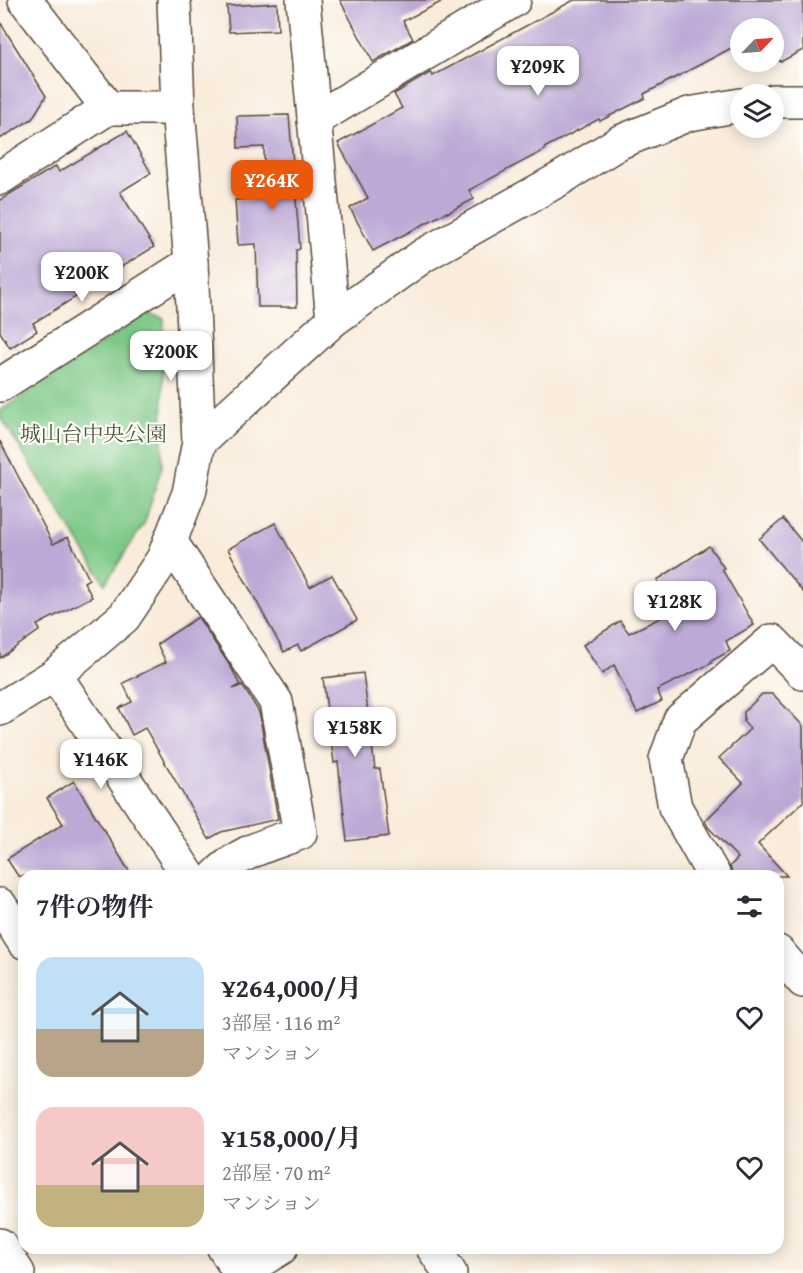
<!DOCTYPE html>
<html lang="ja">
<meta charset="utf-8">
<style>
:root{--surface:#fff;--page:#f7f7f7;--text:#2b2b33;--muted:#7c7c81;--accent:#ea580c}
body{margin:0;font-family:"Gentium Book Plus","Noto Serif JP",serif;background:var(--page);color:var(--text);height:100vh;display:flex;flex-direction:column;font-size:22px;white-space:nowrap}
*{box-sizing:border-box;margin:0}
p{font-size:20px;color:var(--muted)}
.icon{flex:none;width:33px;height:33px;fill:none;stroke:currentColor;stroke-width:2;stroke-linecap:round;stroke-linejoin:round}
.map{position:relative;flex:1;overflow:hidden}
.drawer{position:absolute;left:18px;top:870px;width:766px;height:384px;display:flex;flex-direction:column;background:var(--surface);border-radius:18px;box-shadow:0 3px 15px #0003}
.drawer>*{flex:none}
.needle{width:39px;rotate:65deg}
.fabs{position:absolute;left:730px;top:18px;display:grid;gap:12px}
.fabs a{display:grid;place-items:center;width:54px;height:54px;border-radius:50%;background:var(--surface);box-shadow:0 3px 15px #0003;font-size:30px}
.price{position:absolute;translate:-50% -51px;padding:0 14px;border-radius:12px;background:#fff;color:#222;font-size:20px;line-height:39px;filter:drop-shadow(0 2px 3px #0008)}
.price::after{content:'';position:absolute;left:50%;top:36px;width:18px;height:14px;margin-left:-9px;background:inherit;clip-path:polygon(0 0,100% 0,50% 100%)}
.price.active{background:var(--accent);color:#fff}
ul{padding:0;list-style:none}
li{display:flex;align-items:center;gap:18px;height:150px;padding:0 18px}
li span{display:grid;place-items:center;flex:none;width:168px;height:120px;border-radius:18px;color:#555}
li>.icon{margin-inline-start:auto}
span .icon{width:72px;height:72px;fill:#fffc;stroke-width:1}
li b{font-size:26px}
h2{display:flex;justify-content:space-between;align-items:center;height:72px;padding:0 18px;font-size:26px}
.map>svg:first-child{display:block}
.green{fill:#7cc886;stroke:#5c7952;stroke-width:1.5}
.building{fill:#bca9d6}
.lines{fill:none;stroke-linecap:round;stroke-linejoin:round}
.minor-casing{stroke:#58473a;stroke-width:36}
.minor{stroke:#fff;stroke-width:33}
.labels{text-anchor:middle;stroke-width:4.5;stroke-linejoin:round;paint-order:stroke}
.park-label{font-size:21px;fill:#4e593d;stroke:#fdfcf7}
</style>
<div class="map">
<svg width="803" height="1273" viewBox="0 0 803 1273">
<rect width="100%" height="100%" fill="#fdfcf7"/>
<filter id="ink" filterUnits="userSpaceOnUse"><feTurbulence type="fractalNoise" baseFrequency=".0167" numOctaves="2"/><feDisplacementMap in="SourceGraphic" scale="12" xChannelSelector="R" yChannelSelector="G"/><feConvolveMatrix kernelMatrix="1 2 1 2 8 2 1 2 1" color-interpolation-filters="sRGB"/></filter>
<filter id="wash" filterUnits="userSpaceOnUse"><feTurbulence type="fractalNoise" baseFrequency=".008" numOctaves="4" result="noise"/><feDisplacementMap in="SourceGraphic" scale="24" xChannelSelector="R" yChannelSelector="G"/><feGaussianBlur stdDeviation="1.35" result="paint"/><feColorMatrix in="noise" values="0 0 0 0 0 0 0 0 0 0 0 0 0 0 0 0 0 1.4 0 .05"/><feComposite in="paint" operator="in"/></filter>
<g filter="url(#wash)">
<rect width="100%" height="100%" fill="#f9ecdb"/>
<!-- green -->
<path class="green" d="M147,313L164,318L162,466L145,522L105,584L0,416V411Z"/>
<g id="blocks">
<!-- building -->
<g class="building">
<path d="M340,0H445L403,21L413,39L373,62Z"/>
<path d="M574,0H803V50L780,62L774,52V28H741V43L644,94L645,98L600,121L599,119L544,148L545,150L469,190L474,199L447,213V212L373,251L350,208L368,198L338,143L402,108L394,94L431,72L433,76Z"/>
<path d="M277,3L278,30L229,32L227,6Z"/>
<path d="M0,22L46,96L32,119L0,139Z"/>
<path d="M289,115L300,249L296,250L297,307H258L256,244L238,245L235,200L265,198L264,147L238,148L237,116Z"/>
<path d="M127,131L151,173L120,192L154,247L96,282L97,284L33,323L37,331L10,348L0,332V200L56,166L59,172Z"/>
<path d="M0,441L53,544L68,537L89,579L84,582L92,597L37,625L40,630L0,658Z"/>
<path d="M783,519L803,543V592L759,539Z"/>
<path d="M275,523L310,587L332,575L357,620L301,651L298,645L284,652L228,549Z"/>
<path d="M709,546L724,568L722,569L754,625L726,641L730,651L711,661L712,663L657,690L662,701L637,713L614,665L602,674L583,645L620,621L629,633L677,610L657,580Z"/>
<path d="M198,617L232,669L240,685L233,689L242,685L259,712L278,819L221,832L209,839L145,728L132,735L119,708L132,702L123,683L166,662L157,644Z"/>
<path d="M363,673L375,769H380L389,836L347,841L338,762L334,763L323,678Z"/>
<path d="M762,694H773L803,726V802L758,844L787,876H733L730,866L738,858L708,827L705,821L743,783L719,758L750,729L744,722V712Z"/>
<path d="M74,781L132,876H18L7,859L63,824L47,798Z"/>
</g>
</g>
</g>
<g filter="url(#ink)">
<use href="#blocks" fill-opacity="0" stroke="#58473a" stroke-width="1.5"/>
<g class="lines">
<!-- minor casing -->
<g class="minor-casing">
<g id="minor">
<path d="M25,0L108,108H178"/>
<path d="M303,0L333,320"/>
<path d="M774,101H803"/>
<path d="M314,120L514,0"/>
<path d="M0,178L108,108"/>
<path d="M0,385L191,263"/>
<path d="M199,442L333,320L424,255L558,180L620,142L689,114L741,105"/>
<path d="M170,541L276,702L300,833C268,845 240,851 216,876"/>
<path d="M55,675L189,876"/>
<path d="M0,709L55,675L124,617L163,559L189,493L199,442L191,263L178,108L174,0"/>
<path d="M714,876L675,807L666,759L680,720L772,641L803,673"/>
<path d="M0,905L24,942"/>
<path d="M778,952L803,981"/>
<path d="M0,1245L18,1273"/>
<path d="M224,1248L240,1273"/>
<path d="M433,1248L450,1273"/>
<path d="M240,1273L281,1248"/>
</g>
</g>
<!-- minor -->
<use href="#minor" class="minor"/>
</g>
</g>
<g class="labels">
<!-- park labels -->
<g class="park-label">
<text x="93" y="441">城山台中央公園</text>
</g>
</g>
</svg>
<div class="fabs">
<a><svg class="needle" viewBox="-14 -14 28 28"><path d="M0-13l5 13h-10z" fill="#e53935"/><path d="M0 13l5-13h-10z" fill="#7c7c81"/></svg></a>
<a><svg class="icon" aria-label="layers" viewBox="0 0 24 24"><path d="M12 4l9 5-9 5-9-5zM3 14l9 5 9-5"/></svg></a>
</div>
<b class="price" style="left:538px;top:97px">¥209K</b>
<b class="price active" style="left:272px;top:211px">¥264K</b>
<b class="price" style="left:82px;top:303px">¥200K</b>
<b class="price" style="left:171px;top:382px">¥200K</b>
<b class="price" style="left:675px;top:632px">¥128K</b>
<b class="price" style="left:355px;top:758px">¥158K</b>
<b class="price" style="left:101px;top:790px">¥146K</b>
<section class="drawer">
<h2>7件の物件<svg class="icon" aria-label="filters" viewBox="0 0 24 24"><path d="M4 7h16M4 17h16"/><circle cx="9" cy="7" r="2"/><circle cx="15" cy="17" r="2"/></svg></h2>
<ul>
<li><span style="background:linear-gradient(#bfe0f5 60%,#b9a48a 0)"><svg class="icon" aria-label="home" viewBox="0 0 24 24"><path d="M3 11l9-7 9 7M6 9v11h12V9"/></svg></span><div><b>¥264,000/月</b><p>3部屋 · 116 m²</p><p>マンション</p></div><svg class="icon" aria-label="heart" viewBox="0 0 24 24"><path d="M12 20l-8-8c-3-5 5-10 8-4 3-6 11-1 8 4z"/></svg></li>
<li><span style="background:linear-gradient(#f6c9c9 65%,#c2b280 0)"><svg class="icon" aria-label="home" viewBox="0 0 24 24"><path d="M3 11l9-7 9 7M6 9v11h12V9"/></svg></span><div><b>¥158,000/月</b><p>2部屋 · 70 m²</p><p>マンション</p></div><svg class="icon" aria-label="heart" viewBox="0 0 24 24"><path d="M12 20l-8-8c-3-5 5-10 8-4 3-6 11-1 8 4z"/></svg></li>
</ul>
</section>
</div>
